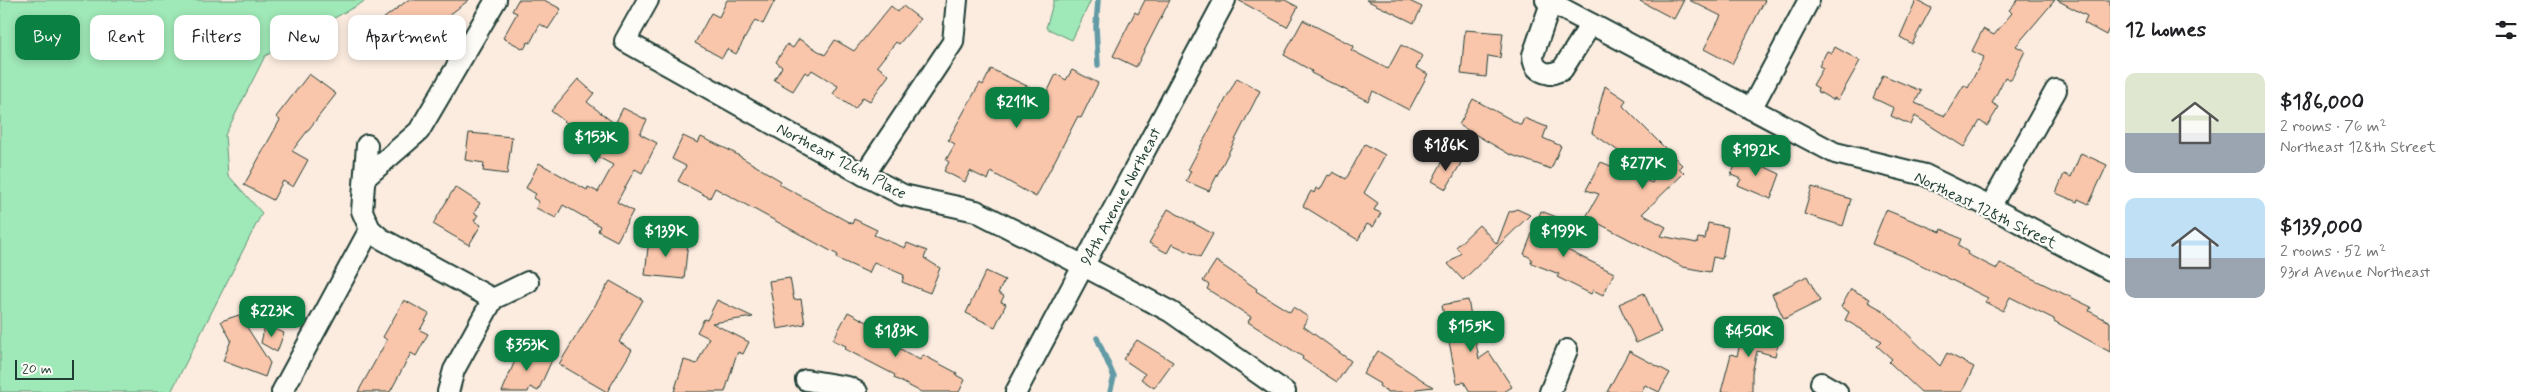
<!DOCTYPE html>
<meta charset="utf-8">
<style>
:root{--surface:#fff;--page:#f6f6f6;--text:#202124;--muted:#757577;--accent:#0b8043}
body{margin:0;font-family:Mynerve,sans-serif;background:var(--page);color:var(--text);height:100vh;display:flex;flex-direction:column;font-size:19px;white-space:nowrap}
*{box-sizing:border-box;margin:0}
p{font-size:16px;color:var(--muted)}
.icon{flex:none;width:28px;height:28px;fill:none;stroke:currentColor;stroke-width:2;stroke-linecap:round;stroke-linejoin:round}
.map{position:relative;flex:1;overflow:hidden}
.drawer{display:flex;flex-direction:column;background:var(--surface);width:425px}
.drawer>*{flex:none}
.hud{position:absolute;left:15px;top:15px;width:475px;height:45px;display:flex;gap:10px}
.scale{position:absolute;left:15px;bottom:12px;width:59px;box-sizing:border-box;padding-left:5px;border:2px solid #1f3d34;border-top:0;font-size:14px;line-height:18px;white-space:nowrap;color:#1f3d34;-webkit-text-stroke:4px #fdfcf7;paint-order:stroke}
.price{position:absolute;translate:-50% -42px;padding:0 11px;border-radius:10px;background:var(--accent);color:#fff;font-size:16px;line-height:32px;filter:drop-shadow(0 1px 2px #0008)}
.price::after{content:'';position:absolute;left:50%;top:30px;width:15px;height:11px;margin-left:-8px;background:inherit;clip-path:polygon(0 0,100% 0,50% 100%)}
.price.active{background:#222;color:#fff}
ul{padding:0;list-style:none}
li{display:flex;align-items:center;gap:15px;height:125px;padding:0 15px}
li span{display:grid;place-items:center;flex:none;width:140px;height:100px;border-radius:10px;color:#555}
li>.icon{margin-inline-start:auto}
span .icon{width:60px;height:60px;fill:#fffc;stroke-width:1}
li b{font-size:21px}
h2{display:flex;justify-content:space-between;align-items:center;height:60px;padding:0 15px;font-size:21px}
.chip{padding:0 18px;border-radius:10px;background:var(--surface);box-shadow:0 2px 8px #0003;font-size:18px;line-height:45px}
.chip.active{background:var(--accent);color:#fff}
main{display:flex;flex:1;min-height:0}
.map>svg:first-child{display:block}
.green{fill:#9fe8b7;stroke:#5f9276}
.lines{fill:none;stroke-linecap:round;stroke-linejoin:round}
.stream{stroke:#629aa5;stroke-width:5.5}
.building{fill:#fac6ab;stroke:#1f3d34}
.street-casing{stroke:#1f3d34;stroke-width:24}
.street{stroke:#fdfcf7;stroke-width:20}
.labels{text-anchor:middle;stroke-width:4.5;stroke-linejoin:round;paint-order:stroke}
.street-label{font-size:16px;fill:#1f3d34;stroke:#fdfcf7}
</style>
<main>
<div class="map">
<svg width="2110" height="392" viewBox="0 0 2110 392">
<rect width="100%" height="100%" fill="#fcece0"/>
<filter id="ink" filterUnits="userSpaceOnUse"><feTurbulence type="fractalNoise" baseFrequency=".02" numOctaves="2"/><feDisplacementMap in="SourceGraphic" scale="10" xChannelSelector="R" yChannelSelector="G"/><feConvolveMatrix kernelMatrix="1 2 1 2 8 2 1 2 1" color-interpolation-filters="sRGB"/></filter>
<g filter="url(#ink)">
<!-- green -->
<g class="green">
<path d="M0,0H367L265,56L225,135L228,175L262,213L171,392H0Z"/>
<path d="M1054,0H1091L1072,40L1046,28Z"/>
</g>
<g class="lines">
<!-- stream -->
<g class="stream">
<path d="M1098,0L1096,27L1098,65"/>
<path d="M1097,338L1114,377L1110,392"/>
</g>
</g>
<!-- building -->
<g class="building">
<path d="M408,0H469L425,33L419,25L399,40L383,19Z"/>
<path d="M518,0H544L561,9L548,29L540,24L530,43L528,42L524,49L503,38L517,13L512,11Z"/>
<path d="M727,0H775L763,24L755,20L736,54L727,49L722,58L695,43L711,13L719,17Z"/>
<path d="M1145,0H1170L1136,67L1113,56L1135,12L1138,14Z"/>
<path d="M1238,0H1285L1298,7L1287,27Z"/>
<path d="M1366,0H1407L1422,7L1414,23Z"/>
<path d="M1638,0H1684L1674,19Z"/>
<path d="M1689,0H1765L1732,64L1704,49L1721,16Z"/>
<path d="M1916,0L1931,8L1912,44L1900,37Z"/>
<path d="M2018,0H2055L2016,46L2025,51L2011,80L2005,77L1992,103L1999,107L1987,126L1980,121L1964,147L1915,116L1911,125L1891,116L1894,108L1873,98L1883,75L1921,91L1915,103L1945,116L1964,85L1968,88L1984,57L1972,51L1983,29L1994,35L2012,13L2009,10Z"/>
<path d="M2057,0H2110V26L2106,35L2084,23L2087,16Z"/>
<path d="M891,6L898,12L903,6L920,19L899,44L896,42L877,66L889,75L870,101L863,97L855,109L833,94L838,86L812,70L809,74L805,72L793,91L774,80L782,67L776,62L787,44L793,48L799,39L825,55L835,40L854,51Z"/>
<path d="M1303,20L1354,46L1351,50L1388,69L1401,45L1423,56L1416,68L1428,74L1409,110L1373,91L1368,101L1311,73L1312,71L1284,55Z"/>
<path d="M1465,30L1503,33L1500,58L1488,56L1486,77L1461,74Z"/>
<path d="M1835,47L1860,61L1838,100L1834,98L1833,100L1817,91L1818,88L1813,85L1823,68L1819,66L1827,51L1832,53Z"/>
<path d="M991,69L1046,95L1056,74L1066,80L1072,70L1098,83L1081,118L1078,116L1036,197L991,172L988,180L970,171L965,182L944,171L949,162L946,160L955,144L948,140L980,83L983,85Z"/>
<path d="M309,74L336,94L292,151L308,160L293,187L283,181L273,200L244,185L280,120L276,117Z"/>
<path d="M1237,78L1260,91L1209,191L1186,181L1191,171L1188,170Z"/>
<path d="M578,79L594,93L587,102L615,124L623,108L647,120L640,134L657,143L642,173L635,169L617,202L633,211L617,241L598,231L600,226L563,205L556,218L536,208L539,202L533,198L536,194L526,188L539,163L587,190L588,187L598,192L613,165L596,156L600,148L551,111Z"/>
<path d="M1605,86L1626,100L1623,106L1682,165L1679,168L1684,173L1642,214L1666,227L1661,236L1697,243L1698,238L1705,239L1708,223L1728,227L1722,259L1713,257L1710,272L1683,267L1586,217L1599,194L1586,190L1601,162L1652,183L1655,176L1592,133Z"/>
<path d="M1473,99L1521,125L1524,118L1547,127L1543,138L1561,146L1551,169L1509,154L1459,125Z"/>
<path d="M469,133L512,137L507,174L483,171L484,163L465,160Z"/>
<path d="M683,136L698,143L701,137L731,151L781,181L779,184L852,224L854,219L877,230L874,235L905,248L907,243L927,251L924,258L940,268L930,293L902,282L904,275L874,262L869,273L836,258L838,255L715,188L710,198L678,181L686,166L672,159Z"/>
<path d="M1365,144L1385,155L1364,193L1378,203L1374,210L1381,213L1373,227L1367,224L1358,240L1303,206L1311,191L1314,193L1316,188L1320,190L1328,175L1330,176L1333,172L1346,179Z"/>
<path d="M2081,153L2107,165L2089,204L2078,199L2077,202L2056,193L2064,174L2071,177Z"/>
<path d="M1446,155L1461,163L1446,189L1432,181Z"/>
<path d="M1740,155L1780,174L1771,199L1738,185L1741,179L1731,175Z"/>
<path d="M455,187L480,203L474,213L478,215L474,221L481,225L469,245L433,224Z"/>
<path d="M1812,187L1851,199L1843,226L1804,214Z"/>
<path d="M1168,209L1213,234L1200,257L1172,244L1167,253L1149,243Z"/>
<path d="M1517,209L1530,215L1463,280L1448,264L1461,253L1456,247L1479,225L1497,244L1509,212Z"/>
<path d="M1886,210L1941,232L1942,229L1961,239L1958,246L1968,252L1967,254L1997,269L2000,263L2091,307L2089,311L2110,322V352L2054,321V319L2010,297L2003,311L1985,302L1988,298L1903,256L1872,244Z"/>
<path d="M1541,211L1559,218L1553,235L1562,238L1559,246L1614,273L1603,295L1593,290L1591,294L1557,277L1559,274L1531,263L1532,259L1524,254Z"/>
<path d="M649,238L688,242L684,279L645,275Z"/>
<path d="M1216,261L1257,289L1256,291L1290,312L1293,307L1308,317L1303,326L1351,361L1337,382L1302,359L1303,357L1248,322L1251,317L1207,289L1209,285L1203,281Z"/>
<path d="M986,271L1005,280L998,293L1004,296L1001,302L1006,304L995,327L966,313Z"/>
<path d="M1807,276L1820,301L1784,319L1772,294Z"/>
<path d="M790,278L794,300L801,299L805,324L777,329L769,281Z"/>
<path d="M610,281L643,300L619,342L632,350L607,392L559,364Z"/>
<path d="M1851,289L1870,299L1868,302L1884,311L1940,366L1947,353L1974,367L1962,392H1921L1889,362L1892,359L1877,346L1882,341L1845,320L1849,312L1841,307Z"/>
<path d="M1644,293L1661,332L1636,343L1619,304Z"/>
<path d="M404,300L429,314L420,330L428,334L416,356L411,353L390,392H358L387,340L383,337Z"/>
<path d="M717,300L753,317L712,323L749,342L743,354L738,352L735,359L725,392H674L684,360L697,364L709,338L697,332L704,319L707,320Z"/>
<path d="M1468,300L1479,359L1489,352L1512,387L1504,392H1470L1464,382L1457,383L1442,305Z"/>
<path d="M848,312L892,335L888,342L920,360L923,355L957,373L956,375L965,380L959,392H921L894,378L895,375L845,349L846,346L833,340Z"/>
<path d="M239,315L270,363L265,377L223,361L231,340L221,321Z"/>
<path d="M1745,324L1781,333L1775,356L1757,351L1752,373V392H1721L1731,354L1737,356Z"/>
<path d="M265,325L284,333L277,352L261,343Z"/>
<path d="M1137,340L1173,362L1154,388L1141,379L1145,374L1123,359Z"/>
<path d="M521,346L552,360L538,391L530,387L528,392H502Z"/>
<path d="M1378,351L1433,387L1416,389L1414,392H1388L1379,386L1380,384L1363,374Z"/>
<path d="M1629,351L1670,373L1659,392L1645,385L1641,392H1607Z"/>
</g>
<g class="lines">
<!-- street casing -->
<g class="street-casing">
<g id="street">
<path d="M648,0L625,41L864,175L903,195L976,211L1082,265L1171,312L1285,392"/>
<path d="M1546,0L1835,153L1925,175L1990,207L2110,270"/>
<path d="M1551,3L1533,55C1533,67 1539,72 1550,74L1562,70L1591,24"/>
<path d="M1751,109L1809,0"/>
<path d="M367,145L362,211L370,229L380,238L493,299"/>
<path d="M864,175L953,42L957,0"/>
<path d="M365,178L419,131L496,0"/>
<path d="M1990,207L2056,90"/>
<path d="M806,380L848,387L857,392"/>
<path d="M1821,383L1837,392"/>
<path d="M282,392L370,229"/>
<path d="M448,392L454,370L493,299L528,282"/>
<path d="M1016,392L1225,0"/>
<path d="M1550,392L1567,350"/>
</g>
</g>
<!-- street -->
<use href="#street" class="street"/>
</g>
</g>
<g class="labels">
<!-- street labels -->
<g class="street-label">
<text transform="translate(842 160) rotate(28)" y="6">Northeast 126th Place</text>
<text transform="translate(1120 196) rotate(-62)" y="6">94th Avenue Northeast</text>
<text transform="translate(1986 209) rotate(26)" y="6">Northeast 128th Street</text>
</g>
</g>
</svg>
<div class="scale">20 m</div>
<b class="price" style="left:1017px;top:129px">$211K</b>
<b class="price" style="left:596px;top:164px">$153K</b>
<b class="price active" style="left:1446px;top:172px">$186K</b>
<b class="price" style="left:1756px;top:177px">$192K</b>
<b class="price" style="left:1643px;top:190px">$277K</b>
<b class="price" style="left:666px;top:258px">$139K</b>
<b class="price" style="left:1564px;top:258px">$199K</b>
<b class="price" style="left:272px;top:338px">$223K</b>
<b class="price" style="left:1471px;top:353px">$155K</b>
<b class="price" style="left:896px;top:358px">$183K</b>
<b class="price" style="left:1749px;top:358px">$450K</b>
<b class="price" style="left:527px;top:372px">$353K</b>
<div class="hud">
<a class="chip active">Buy</a>
<a class="chip">Rent</a>
<a class="chip">Filters</a>
<a class="chip">New</a>
<a class="chip">Apartment</a>
</div>
</div>
<section class="drawer">
<h2>12 homes<svg class="icon" aria-label="filters" viewBox="0 0 24 24"><path d="M4 7h16M4 17h16"/><circle cx="9" cy="7" r="2"/><circle cx="15" cy="17" r="2"/></svg></h2>
<ul>
<li><span style="background:linear-gradient(#dfe7d0 60%,#9aa5b1 0)"><svg class="icon" aria-label="home" viewBox="0 0 24 24"><path d="M3 11l9-7 9 7M6 9v11h12V9"/></svg></span><div><b>$186,000</b><p>2 rooms · 76 m²</p><p>Northeast 128th Street</p></div></li>
<li><span style="background:linear-gradient(#bfe0f5 60%,#9aa5b1 0)"><svg class="icon" aria-label="home" viewBox="0 0 24 24"><path d="M3 11l9-7 9 7M6 9v11h12V9"/></svg></span><div><b>$139,000</b><p>2 rooms · 52 m²</p><p>93rd Avenue Northeast</p></div></li>
</ul>
</section>
</main>
